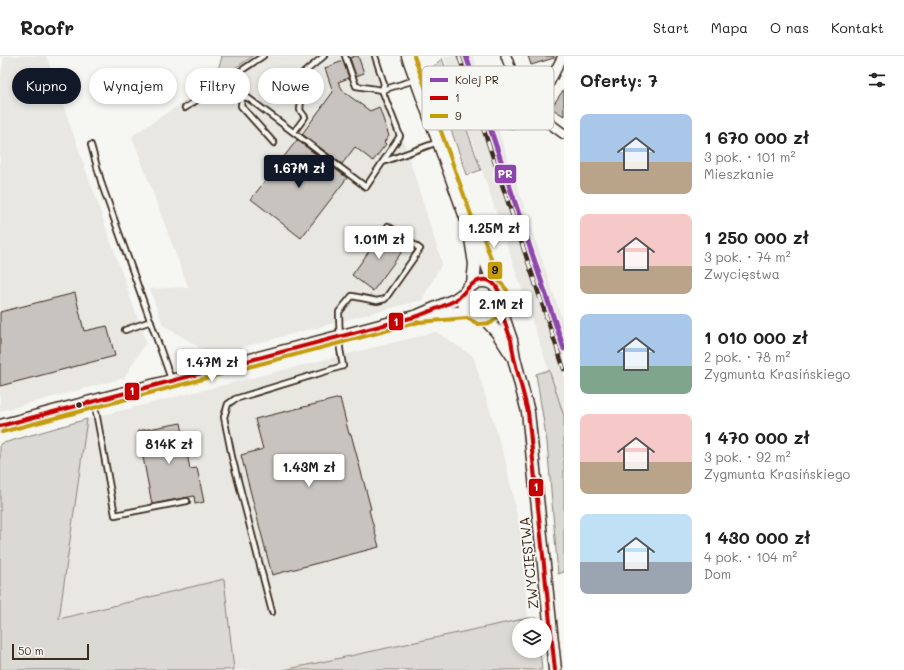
<!DOCTYPE html>
<html lang="pl">
<meta charset="utf-8">
<style>
:root{--surface:#fff;--page:#f6f6f6;--text:#222;--muted:#767676;--line:#e0e0e0;--accent:#111827}
body{margin:0;font-family:Mali,sans-serif;background:var(--page);color:var(--text);height:100vh;display:flex;flex-direction:column;font-size:15px;white-space:nowrap}
*{box-sizing:border-box;margin:0}
p{font-size:13px;color:var(--muted)}
.icon{flex:none;width:22px;height:22px;fill:none;stroke:currentColor;stroke-width:2;stroke-linecap:round;stroke-linejoin:round}
.map{position:relative;flex:1;overflow:hidden}
.side{display:flex;flex-direction:column;background:var(--surface);width:340px}
.side>*{flex:none}
.banner{position:absolute;left:12px;top:12px;width:380px;height:36px;display:flex;gap:8px}
.controls{position:absolute;left:512px;top:562px;display:grid;gap:8px}
.controls a{display:grid;place-items:center;width:40px;height:40px;border-radius:50%;background:var(--surface);box-shadow:0 2px 6px #0003;font-size:20px}
.scale{position:absolute;left:12px;bottom:10px;width:77px;box-sizing:border-box;padding-left:4px;border:2px solid #3b2a1e;border-top:0;font-size:11px;line-height:14px;white-space:nowrap;color:#3b2a1e;-webkit-text-stroke:3px #f6f6f2;paint-order:stroke}
.price{position:absolute;translate:-50% -34px;padding:0 9px;border-radius:4px;background:#fff;color:#222;font-size:13px;line-height:26px;filter:drop-shadow(0 1px 2px #0008)}
.price::after{content:'';position:absolute;left:50%;top:24px;width:12px;height:9px;margin-left:-6px;background:inherit;clip-path:polygon(0 0,100% 0,50% 100%)}
.price.selected{background:var(--accent);color:#fff}
ul{padding:0;list-style:none}
li{display:flex;align-items:center;gap:12px;height:100px;padding:0 16px}
li span{display:grid;place-items:center;flex:none;width:112px;height:80px;border-radius:8px;color:#555}
li>.icon{margin-inline-start:auto}
span .icon{width:48px;height:48px;fill:#fffc;stroke-width:1}
li b{font-size:17px}
h2{display:flex;justify-content:space-between;align-items:center;height:48px;padding:0 16px;font-size:17px}
.pill{padding:0 14px;border-radius:18px;background:var(--surface);box-shadow:0 2px 6px #0003;font-size:14px;line-height:36px}
.pill.selected{background:var(--accent);color:#fff}
header{display:flex;align-items:center;gap:24px;box-sizing:border-box;height:56px;padding:0 20px;background:var(--surface);border-bottom:1px solid var(--line)}
header strong{font-size:19px}
nav{display:flex;gap:22px;margin-inline-start:auto;font-size:14px}
main{display:flex;flex:1;min-height:0}
.map>svg:first-child{display:block}
.built{fill:#e8e7e2}
.green{fill:#dad9d3;stroke:#8a8278}
.building{fill:#c8c3be;stroke:#3b2a1e}
.lines{fill:none;stroke-linecap:round;stroke-linejoin:round}
.lane-casing{stroke:#3b2a1e;stroke-width:8}
.street-casing{stroke:#3b2a1e;stroke-width:12}
.secondary-casing{stroke:#3b2a1e;stroke-width:15}
.lane{stroke:#f6f6f2;stroke-width:4.5}
.street{stroke:#f6f6f2;stroke-width:9}
.secondary{stroke:#f6f6f2;stroke-width:12}
.rail-casing{stroke:#3b2a1e;stroke-width:4.5}
.rail{stroke:#f6f6f2;stroke-width:3;stroke-dasharray:9;stroke-linecap:butt}
.bus-1-casing{stroke:#f6f6f2;stroke-width:7}
.bus-2-casing{stroke:#f6f6f2;stroke-width:7}
.bus-1{stroke:#c60000;stroke-width:4}
.bus-2{stroke:#c49c09;stroke-width:4}
.rail-1-casing{stroke:#f6f6f2;stroke-width:8}
.rail-1{stroke:#8e44ad;stroke-width:5}
.bus-dot{fill:#3b2a1e;stroke:#f6f6f2;stroke-width:1.5}
.labels{text-anchor:middle;stroke-width:3.5;stroke-linejoin:round;paint-order:stroke}
.street-label{font-size:14px;fill:#3b2a1e;stroke:#f6f6f2}
.key{fill:#f6f6f2;stroke:#beb9b2;stroke-width:1}
.key-label{font-size:11px;fill:#3b2a1e}
.line-badge{stroke:#f6f6f2;stroke-width:1.5}
.badge-label{font-size:11px;text-anchor:middle;font-weight:bold;fill:#fff}
.pale-badge-label{font-size:11px;text-anchor:middle;font-weight:bold;fill:#111}
</style>
<header>
<strong>Roofr</strong>
<nav><a>Start</a><a>Mapa</a><a>O nas</a><a>Kontakt</a></nav>
</header>
<main>
<div class="map">
<svg width="564" height="614" viewBox="0 0 564 614">
<rect width="100%" height="100%" fill="#f6f6f2"/>
<filter id="ink" filterUnits="userSpaceOnUse"><feTurbulence type="fractalNoise" baseFrequency=".025" numOctaves="2"/><feDisplacementMap in="SourceGraphic" scale="8" xChannelSelector="R" yChannelSelector="G"/><feConvolveMatrix kernelMatrix="1 2 1 2 8 2 1 2 1" color-interpolation-filters="sRGB"/></filter>
<g filter="url(#ink)">
<!-- built -->
<g class="built">
<path d="M4,0H46L146,286L124,322L0,355V29Z"/>
<path d="M253,0H377L442,207L422,244L212,299L163,269L150,233L188,231L132,80Z"/>
<path d="M444,0H473L564,269V360Z"/>
<path d="M436,276L473,300L505,403L520,473L528,562L284,614H234L224,523L59,564L87,363Z"/>
</g>
<!-- green -->
<g class="green">
<path d="M220,0H253L214,26L222,1Z"/>
<path d="M442,2L481,114L467,119L430,14Z"/>
<path d="M549,314L564,360V516L558,518L547,386L536,318Z"/>
<path d="M87,363L59,563L224,523L234,614H0V388Z"/>
<path d="M528,562H537V569H519V595H540L542,614H284Z"/>
</g>
<!-- building -->
<g class="building">
<path d="M355,0H358L364,17L356,20L350,2Z"/>
<path d="M528,0H554V2L531,9Z"/>
<path d="M343,5L349,22L338,26L344,36L370,55L379,51L389,80L384,86L386,88L373,105L355,91L342,108L302,78L333,36L325,12Z"/>
<path d="M284,23L301,36L288,48L272,36Z"/>
<path d="M564,33V60L551,52Z"/>
<path d="M297,84L347,122L301,182L251,143Z"/>
<path d="M385,173L407,189L373,235L352,219Z"/>
<path d="M75,237L84,275L107,270L115,300L0,330V256Z"/>
<path d="M340,342L349,378H351L371,453L369,454L379,491L272,519L241,399L263,393L255,363Z"/>
<path d="M181,367L190,413L197,412L204,446L195,448L194,440L152,448L138,375Z"/>
</g>
<g class="lines">
<!-- lane casing -->
<g class="lane-casing">
<g id="lane">
<path d="M345,0L356,30L382,34L415,24"/>
<path d="M228,23L242,41L241,50L274,87"/>
<path d="M242,41L248,42L366,131L400,80L382,34L384,28L375,0"/>
<path d="M185,52L263,0"/>
<path d="M512,69L517,51L518,33"/>
<path d="M294,76L305,61L300,54L301,44L311,29L301,19L324,0"/>
<path d="M91,89L102,129L171,323"/>
<path d="M383,106L438,86"/>
<path d="M125,274L151,265"/>
<path d="M94,345L115,459L187,445"/>
<path d="M272,556L232,401L224,361L228,348L235,343L343,310L340,293L339,256L352,240L377,245L385,243L420,193L388,170"/>
</g>
</g>
<!-- street casing -->
<g class="street-casing">
<g id="street">
<path d="M506,0L518,33L541,43"/>
<path d="M563,0L535,54L545,64L564,78"/>
</g>
</g>
<!-- secondary casing -->
<g class="secondary-casing">
<g id="secondary">
<path d="M408,0L469,170L475,208L473,228"/>
<path d="M470,173L479,186L494,228"/>
<circle cx="483" cy="244" r="19"/>
<path d="M500,252L511,284L514,302L528,356L555,614"/>
<path d="M423,260L468,256"/>
<path d="M485,263L497,276L512,299"/>
<path d="M0,370L418,260L455,244L465,237"/>
</g>
</g>
<!-- lane -->
<use href="#lane" class="lane"/>
<!-- street -->
<use href="#street" class="street"/>
<!-- secondary -->
<use href="#secondary" class="secondary"/>
<!-- rail casing -->
<g class="rail-casing">
<path id="rail" d="M459,0L564,313"/>
</g>
<!-- rail -->
<use href="#rail" class="rail"/>
<!-- bus-1 casing -->
<g class="bus-1-casing">
<g id="bus-1">
<path d="M500,252L511,284L514,302L528,356L555,614"/>
<path d="M0,370L418,260C431,255 444,250 456,244C463,239 467,231 474,227C492,216 504,236 500,252"/>
</g>
</g>
<!-- bus-2 casing -->
<g class="bus-2-casing">
<path id="bus-2" d="M2,376L419,266L467,262L478,268L491,267L505,255L508,243L507,234L499,225L484,183L474,167L414,0"/>
</g>
<!-- bus-1 -->
<use href="#bus-1" class="bus-1"/>
<!-- bus-2 -->
<use href="#bus-2" class="bus-2"/>
<!-- rail-1 casing -->
<g class="rail-1-casing">
<path id="rail-1" d="M466,0L564,293"/>
</g>
<!-- rail-1 -->
<use href="#rail-1" class="rail-1"/>
</g>
</g>
<!-- markers -->
<circle class="bus-dot" cx="79" cy="349" r="3.5"/>
<g class="labels">
<!-- street labels -->
<g class="street-label">
<text transform="translate(529 507) rotate(-96)" y="5">ZWYCIĘSTWA</text>
</g>
</g>
<!-- legend -->
<rect x="422" y="10" width="132" height="64" rx="6" class="key"/>
<rect x="430" y="22" width="18" height="4" fill="#8e44ad"/>
<rect x="430" y="40" width="18" height="4" fill="#c60000"/>
<rect x="430" y="58" width="18" height="4" fill="#c49c09"/>
<g class="key-label">
<text x="455" y="28">Kolej PR</text>
<text x="455" y="46">1</text>
<text x="455" y="64">9</text>
</g>
<g class="line-badge">
<rect x="494" y="108" width="23" height="20" rx="4" fill="#8e44ad"/>
<rect x="487" y="205" width="16" height="19" rx="4" fill="#c49c09"/>
<rect x="388" y="256" width="16" height="19" rx="4" fill="#c60000"/>
<rect x="124" y="326" width="16" height="19" rx="4" fill="#c60000"/>
<rect x="528" y="422" width="16" height="19" rx="4" fill="#c60000"/>
</g>
<g class="badge-label">
<text x="505" y="122">PR</text>
<text x="396" y="270">1</text>
<text x="132" y="339">1</text>
<text x="536" y="435">1</text>
</g>
<g class="pale-badge-label">
<text x="495" y="218">9</text>
</g>
</svg>
<div class="controls">
<a><svg class="icon" aria-label="layers" viewBox="0 0 24 24"><path d="M12 4l9 5-9 5-9-5zM3 14l9 5 9-5"/></svg></a>
</div>
<div class="scale">50 m</div>
<b class="price selected" style="left:299px;top:133px">1.67M zł</b>
<b class="price" style="left:494px;top:193px">1.25M zł</b>
<b class="price" style="left:379px;top:204px">1.01M zł</b>
<b class="price" style="left:501px;top:269px">2.1M zł</b>
<b class="price" style="left:212px;top:327px">1.47M zł</b>
<b class="price" style="left:169px;top:409px">814K zł</b>
<b class="price" style="left:309px;top:432px">1.43M zł</b>
<div class="banner">
<a class="pill selected">Kupno</a>
<a class="pill">Wynajem</a>
<a class="pill">Filtry</a>
<a class="pill">Nowe</a>
</div>
</div>
<section class="side">
<h2>Oferty: 7<svg class="icon" aria-label="filters" viewBox="0 0 24 24"><path d="M4 7h16M4 17h16"/><circle cx="9" cy="7" r="2"/><circle cx="15" cy="17" r="2"/></svg></h2>
<ul>
<li><span style="background:linear-gradient(#a9c7e8 60%,#b9a48a 0)"><svg class="icon" aria-label="home" viewBox="0 0 24 24"><path d="M3 11l9-7 9 7M6 9v11h12V9"/></svg></span><div><b>1 670 000 zł</b><p>3 pok. · 101 m²</p><p>Mieszkanie</p></div></li>
<li><span style="background:linear-gradient(#f6c9c9 65%,#b9a48a 0)"><svg class="icon" aria-label="home" viewBox="0 0 24 24"><path d="M3 11l9-7 9 7M6 9v11h12V9"/></svg></span><div><b>1 250 000 zł</b><p>3 pok. · 74 m²</p><p>Zwycięstwa</p></div></li>
<li><span style="background:linear-gradient(#a9c7e8 65%,#7fa58c 0)"><svg class="icon" aria-label="home" viewBox="0 0 24 24"><path d="M3 11l9-7 9 7M6 9v11h12V9"/></svg></span><div><b>1 010 000 zł</b><p>2 pok. · 78 m²</p><p>Zygmunta Krasińskiego</p></div></li>
<li><span style="background:linear-gradient(#f6c9c9 60%,#b9a48a 0)"><svg class="icon" aria-label="home" viewBox="0 0 24 24"><path d="M3 11l9-7 9 7M6 9v11h12V9"/></svg></span><div><b>1 470 000 zł</b><p>3 pok. · 92 m²</p><p>Zygmunta Krasińskiego</p></div></li>
<li><span style="background:linear-gradient(#bfe0f5 60%,#9aa5b1 0)"><svg class="icon" aria-label="home" viewBox="0 0 24 24"><path d="M3 11l9-7 9 7M6 9v11h12V9"/></svg></span><div><b>1 430 000 zł</b><p>4 pok. · 104 m²</p><p>Dom</p></div></li>
</ul>
</section>
</main>
